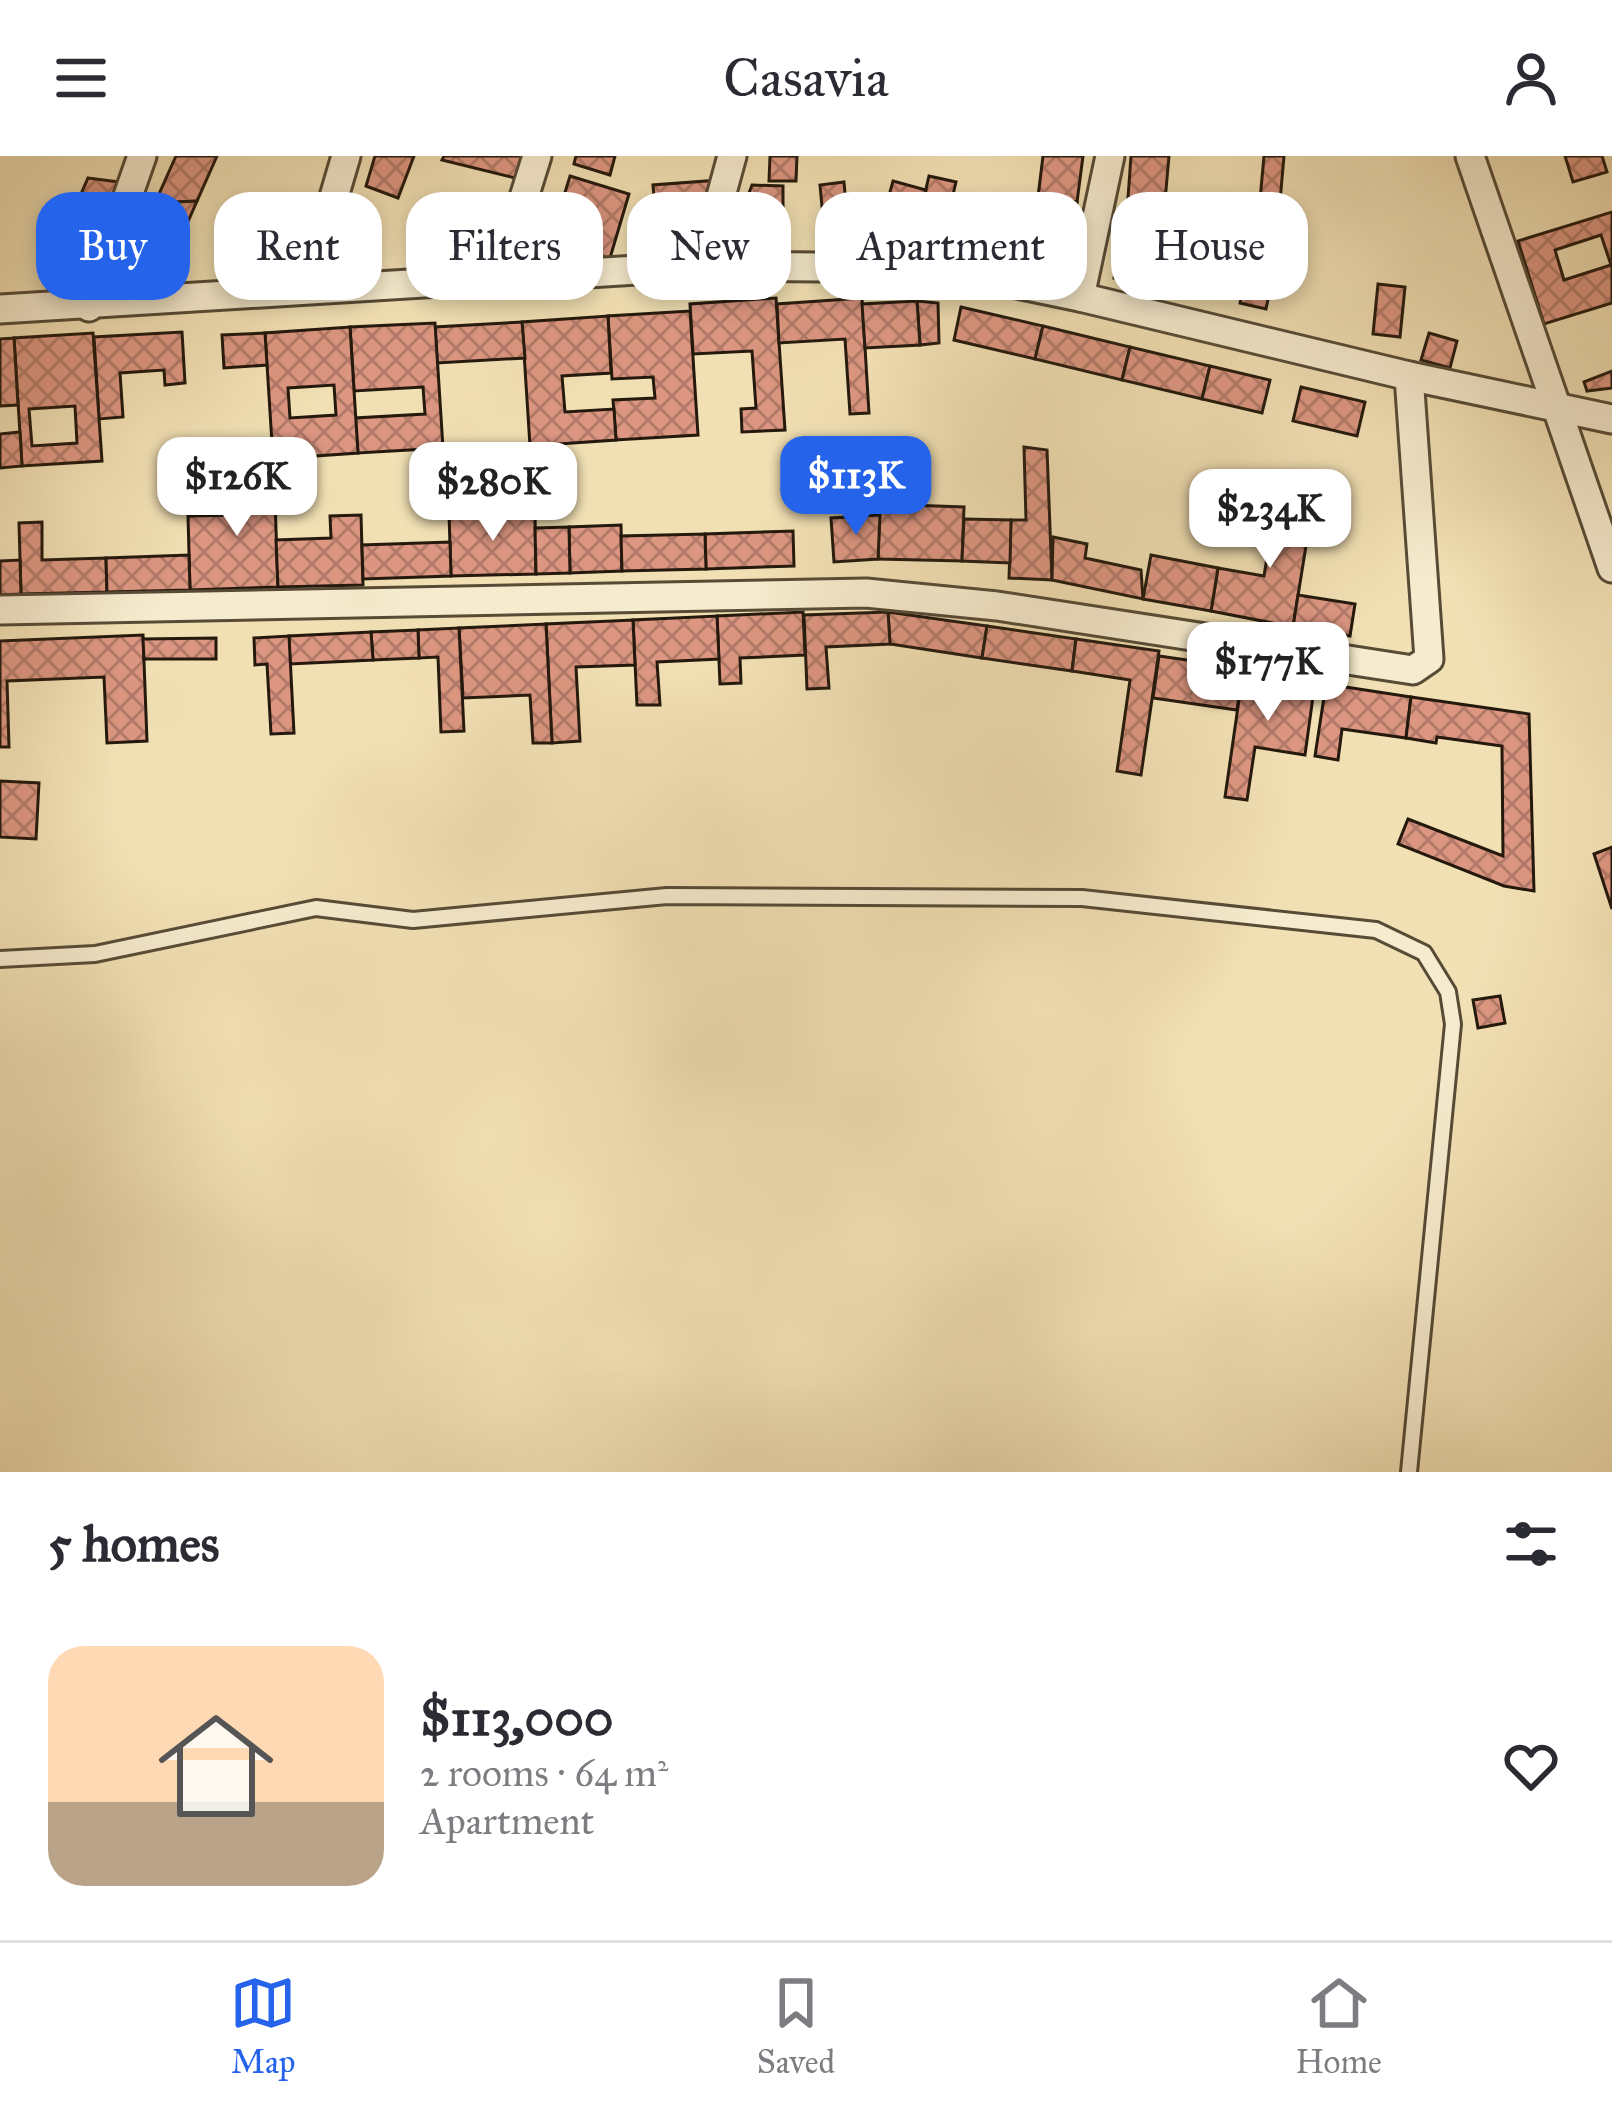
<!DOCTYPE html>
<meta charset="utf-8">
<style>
:root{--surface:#fff;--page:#f7f7f7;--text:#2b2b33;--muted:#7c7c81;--line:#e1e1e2;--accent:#2563eb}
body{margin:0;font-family:"IM FELL Great Primer",serif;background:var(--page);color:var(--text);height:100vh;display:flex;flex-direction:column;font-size:45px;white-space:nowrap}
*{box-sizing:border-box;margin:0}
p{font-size:39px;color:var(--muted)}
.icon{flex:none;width:66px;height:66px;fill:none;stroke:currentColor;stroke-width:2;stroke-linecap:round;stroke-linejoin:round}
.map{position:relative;height:1316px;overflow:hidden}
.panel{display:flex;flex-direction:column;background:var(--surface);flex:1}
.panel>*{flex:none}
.guide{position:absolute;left:36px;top:36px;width:1542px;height:108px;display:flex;gap:24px}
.price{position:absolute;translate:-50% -102px;padding:0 27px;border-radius:24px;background:#fff;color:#222;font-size:39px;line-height:78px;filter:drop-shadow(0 3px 6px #0008)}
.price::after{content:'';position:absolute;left:50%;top:72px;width:36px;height:27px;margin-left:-18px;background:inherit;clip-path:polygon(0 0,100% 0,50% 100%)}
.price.selected{background:var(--accent);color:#fff}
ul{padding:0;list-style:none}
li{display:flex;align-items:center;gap:36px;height:300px;padding:0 48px}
li span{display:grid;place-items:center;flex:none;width:336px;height:240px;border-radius:36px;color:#555}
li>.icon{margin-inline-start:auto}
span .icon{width:144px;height:144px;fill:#fffc;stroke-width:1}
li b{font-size:51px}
h2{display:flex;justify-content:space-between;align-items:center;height:144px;padding:0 48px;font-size:51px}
.pill{padding:0 42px;border-radius:36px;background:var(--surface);box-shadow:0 6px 18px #0003;font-size:42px;line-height:108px}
.pill.selected{background:var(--accent);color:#fff}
header{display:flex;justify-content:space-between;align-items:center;height:156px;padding:0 48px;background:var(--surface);font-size:54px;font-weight:600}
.tab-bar{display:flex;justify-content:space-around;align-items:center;height:168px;border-top:3px solid var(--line);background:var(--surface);font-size:33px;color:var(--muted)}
.tab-bar a{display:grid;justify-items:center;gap:6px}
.tab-bar .selected{color:var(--accent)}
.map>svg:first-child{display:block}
.building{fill:url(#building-cross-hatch);stroke:#24190c;stroke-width:3;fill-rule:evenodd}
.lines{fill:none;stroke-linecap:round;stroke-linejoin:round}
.lane-casing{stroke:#574b36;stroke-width:20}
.street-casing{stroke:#574b36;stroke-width:33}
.lane{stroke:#f6ebce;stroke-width:14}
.street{stroke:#f6ebce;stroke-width:27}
</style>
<header><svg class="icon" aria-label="menu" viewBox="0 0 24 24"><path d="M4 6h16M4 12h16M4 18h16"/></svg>Casavia<svg class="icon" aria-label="person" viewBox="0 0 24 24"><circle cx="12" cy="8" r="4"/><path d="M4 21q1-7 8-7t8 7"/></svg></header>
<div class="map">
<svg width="1612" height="1316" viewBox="0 0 1612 1316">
<defs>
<pattern id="building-cross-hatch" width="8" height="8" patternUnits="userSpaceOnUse" patternTransform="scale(3)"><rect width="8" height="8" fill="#dc9681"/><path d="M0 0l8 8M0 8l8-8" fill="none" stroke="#b27a68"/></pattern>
</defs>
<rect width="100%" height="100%" fill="#f1e0b4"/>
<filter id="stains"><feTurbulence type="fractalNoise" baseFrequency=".00167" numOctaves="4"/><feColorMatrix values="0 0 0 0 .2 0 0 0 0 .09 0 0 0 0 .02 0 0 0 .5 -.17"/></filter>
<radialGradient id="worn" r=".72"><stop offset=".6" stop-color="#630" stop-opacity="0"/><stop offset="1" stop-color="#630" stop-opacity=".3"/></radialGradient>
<!-- building -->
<g class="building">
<path d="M176,0H217L197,45L155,47Z"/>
<path d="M375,0H414L398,42L366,30Z"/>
<path d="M444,0H528L519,23L442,4Z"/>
<path d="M576,0H615L610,19L574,8Z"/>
<path d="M770,0H797L796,25H769Z"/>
<path d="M1043,0H1083L1077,46L1038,41Z"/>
<path d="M1131,0H1169L1165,45L1128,42Z"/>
<path d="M1264,0H1284L1279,57L1259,55Z"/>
<path d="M1565,0H1602L1607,16L1573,26Z"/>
<path d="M570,20L629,38L610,102L548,92Z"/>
<path d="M929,20L956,26L947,64L1035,80L1042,42L1077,46L1065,115L913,88Z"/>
<path d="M88,22L119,26L97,76L64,77Z"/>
<path d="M720,24L697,103L677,102L696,39L654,42L653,29Z"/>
<path d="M893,25L926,34L913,88L826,94L820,29L844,26L848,72L881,69Z"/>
<path d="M752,29L783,30V66H761L762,95L727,96Z"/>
<path d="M322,42L298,115L245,118L244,94L266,93L264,45Z"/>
<path d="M1128,42L1182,48L1177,70L1161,67L1150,128L1114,122Z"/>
<path d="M197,45L163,123H121L155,47Z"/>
<path d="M1612,56V147L1544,168L1518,85ZM1601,79L1611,109L1564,124L1555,94Z"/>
<path d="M1254,76L1281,82L1266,153L1240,147Z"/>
<path d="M1378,128L1405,131L1400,181L1373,178Z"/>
<path d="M776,142L785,274L742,276L741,253L756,252L752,195L693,198L690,148Z"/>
<path d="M862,142L869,257L850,258L845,183L779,187L777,148Z"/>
<path d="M917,145L938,147L939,187L920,189Z"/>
<path d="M917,145L920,189L865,192L862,148Z"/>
<path d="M961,151L1043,170L1035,203L954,184Z"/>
<path d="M690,155L698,279L616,284L613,244L655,242L653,221L612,223L608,160Z"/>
<path d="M608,160L611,217L562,220L565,256L614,253L616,284L530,290L522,166Z"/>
<path d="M522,166L525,202L437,207L435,171Z"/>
<path d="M435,167L443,292L358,297L355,262L425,258L423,231L354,235L350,171Z"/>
<path d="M1043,170L1130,191L1122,224L1035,203Z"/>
<path d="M350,171L358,297L273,303L265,177ZM334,229L336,259L290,262L288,232Z"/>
<path d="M182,176L185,227L165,229L164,214L120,217L123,261L99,263L94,181Z"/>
<path d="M93,177L102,305L22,310L14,182ZM75,250L77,287L32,290L29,253Z"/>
<path d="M265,177L267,209L224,212L222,179Z"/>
<path d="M1429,177L1457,185L1450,212L1421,204Z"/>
<path d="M14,182L18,249L0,250V183Z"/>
<path d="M1130,191L1210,210L1202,243L1122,224Z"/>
<path d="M1210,210L1270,224L1262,257L1202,243Z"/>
<path d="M1612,215V232L1587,235L1584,226Z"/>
<path d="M1301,231L1365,246L1357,280L1293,265Z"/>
<path d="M20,276L22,310L0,312V278Z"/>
<path d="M1024,291L1047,294L1052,424L1009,422L1011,364H1026Z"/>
<path d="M274,315L278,431L190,434L188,360L232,359L231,316Z"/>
<path d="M1277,340L1313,346L1293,471L1211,455L1218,412L1264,420Z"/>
<path d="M880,348L964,351L962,405L878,403Z"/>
<path d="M535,356L536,418L451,420L449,358Z"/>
<path d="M361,359L363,429L278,431L276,384L331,382L330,360Z"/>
<path d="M880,359L878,403L834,406L831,362Z"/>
<path d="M964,363L1011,364L1010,407L962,405Z"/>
<path d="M42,366V404L106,402L107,436L21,438L19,367Z"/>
<path d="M621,369L622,415L570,417L569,371Z"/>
<path d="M569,371L570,417L536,418L535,372Z"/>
<path d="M793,375L794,410L706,413L705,378Z"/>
<path d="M705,378L706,413L622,415L621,380Z"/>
<path d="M1053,381L1087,388L1085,402L1141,414L1143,443L1052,424Z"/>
<path d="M450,386L451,420L363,423L362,389Z"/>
<path d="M189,399L190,434L107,436L106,402Z"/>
<path d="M1151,399L1218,412L1211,455L1143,443Z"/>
<path d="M20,404L21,438L0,439V405Z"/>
<path d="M1298,439L1355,448L1350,480L1293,471Z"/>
<path d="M803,456L805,499L740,502L741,527L720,528L717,460Z"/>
<path d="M888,456L987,470L982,502L890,488Z"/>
<path d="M888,456L890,488L826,491L829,532L807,533L804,459Z"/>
<path d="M717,460L719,503L657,506L660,549H637L633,464Z"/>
<path d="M633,464L635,509L576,511L580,585L552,587L546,468Z"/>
<path d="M546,468L552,587H533L530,539L463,542L459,472Z"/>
<path d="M987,470L1076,483L1072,515L982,502Z"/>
<path d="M459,472L464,575L441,576L438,501L419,502L418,474Z"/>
<path d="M418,474L419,502L373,504L371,476Z"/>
<path d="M371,476L373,504L290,508L289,480Z"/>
<path d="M143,479L147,585L107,587L104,521L7,525L9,591H0V485Z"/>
<path d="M289,480L294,577L271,578L267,508L255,509L254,482Z"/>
<path d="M216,482V503H144L143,483Z"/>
<path d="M1076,483L1159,495L1141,619L1117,615L1130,524L1072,515Z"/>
<path d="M1159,500L1243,512L1237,554L1153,542Z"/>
<path d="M1243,516L1315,526L1305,599L1255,591L1247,644L1225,641Z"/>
<path d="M1326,528L1411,541L1406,582L1342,573L1338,604L1315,600Z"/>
<path d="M1411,541L1529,558L1534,735L1504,730L1398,688L1408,663L1503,700L1502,590L1437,581L1436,587L1406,582Z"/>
<path d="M0,625L39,627L36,683L0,681Z"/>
<path d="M1612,691V753L1594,698Z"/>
<path d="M1500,840L1505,867L1478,872L1473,844Z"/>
</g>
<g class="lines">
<!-- lane casing -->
<g class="lane-casing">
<path id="lane" d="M0,803L95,798L316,752L413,764L667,740L1082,742L1376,774L1424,797L1448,836L1453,868L1409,1316"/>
</g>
<!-- street casing -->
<g class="street-casing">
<g id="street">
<path d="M1470,0L1612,412"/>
<path d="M702,110L732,0"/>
<path d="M498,124L537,0"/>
<path d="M307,133L346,0"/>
<path d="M1080,141L1110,0"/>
<path d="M89,151L142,0"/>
<path d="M0,153L702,110L939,112L1080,141L1409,220L1612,263"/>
<path d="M0,454L866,437L997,450L1413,514L1429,503L1409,220"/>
</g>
</g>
<!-- lane -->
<use href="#lane" class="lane"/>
<!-- street -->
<use href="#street" class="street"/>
</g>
<rect width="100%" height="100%" filter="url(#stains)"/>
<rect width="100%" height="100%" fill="url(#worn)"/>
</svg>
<b class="price selected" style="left:856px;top:382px">$113K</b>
<b class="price" style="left:237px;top:383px">$126K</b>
<b class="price" style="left:493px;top:388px">$280K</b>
<b class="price" style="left:1270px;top:415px">$234K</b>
<b class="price" style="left:1268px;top:568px">$177K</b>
<div class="guide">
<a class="pill selected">Buy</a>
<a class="pill">Rent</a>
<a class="pill">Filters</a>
<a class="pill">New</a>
<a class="pill">Apartment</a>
<a class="pill">House</a>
</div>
</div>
<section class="panel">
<h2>5 homes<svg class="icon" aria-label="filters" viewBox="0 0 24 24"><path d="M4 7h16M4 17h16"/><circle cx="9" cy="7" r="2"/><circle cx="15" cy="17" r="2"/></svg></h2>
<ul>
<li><span style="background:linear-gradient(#ffd9b3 65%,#b9a48a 0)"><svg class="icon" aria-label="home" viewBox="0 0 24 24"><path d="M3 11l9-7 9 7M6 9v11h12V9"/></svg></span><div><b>$113,000</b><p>2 rooms · 64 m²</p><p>Apartment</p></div><svg class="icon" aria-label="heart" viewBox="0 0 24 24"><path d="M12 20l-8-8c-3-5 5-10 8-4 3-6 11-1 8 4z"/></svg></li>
</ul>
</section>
<nav class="tab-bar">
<a class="selected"><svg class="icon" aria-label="map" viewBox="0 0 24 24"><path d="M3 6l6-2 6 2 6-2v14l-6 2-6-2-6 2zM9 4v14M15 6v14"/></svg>Map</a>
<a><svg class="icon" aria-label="saved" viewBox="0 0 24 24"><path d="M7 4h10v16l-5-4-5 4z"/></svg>Saved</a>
<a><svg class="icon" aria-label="home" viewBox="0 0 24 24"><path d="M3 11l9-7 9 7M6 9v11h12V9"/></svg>Home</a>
</nav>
